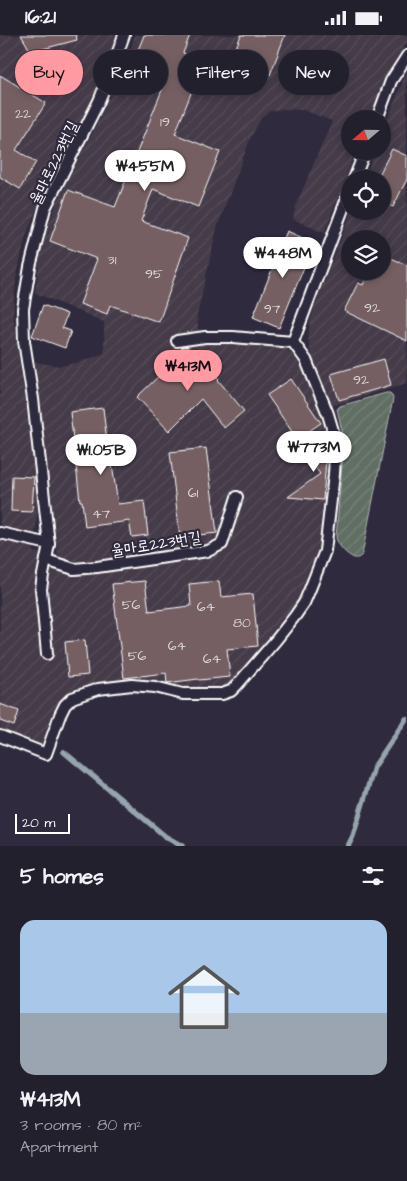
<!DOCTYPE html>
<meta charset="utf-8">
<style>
:root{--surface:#23202e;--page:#2b2836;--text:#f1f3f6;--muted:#a3a3aa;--line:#403e4a;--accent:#ff9aa2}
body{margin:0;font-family:"Architects Daughter","Poor Story",sans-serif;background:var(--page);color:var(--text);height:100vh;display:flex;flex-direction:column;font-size:19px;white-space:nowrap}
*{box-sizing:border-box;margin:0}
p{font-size:16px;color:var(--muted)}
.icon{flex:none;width:28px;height:28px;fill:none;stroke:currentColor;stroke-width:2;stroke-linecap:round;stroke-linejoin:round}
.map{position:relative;height:811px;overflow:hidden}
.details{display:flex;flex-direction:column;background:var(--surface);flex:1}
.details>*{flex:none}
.hud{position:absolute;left:15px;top:15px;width:378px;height:45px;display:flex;gap:10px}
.needle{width:32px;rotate:250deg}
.tools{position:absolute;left:341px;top:75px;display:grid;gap:10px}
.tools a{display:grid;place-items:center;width:50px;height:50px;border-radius:50%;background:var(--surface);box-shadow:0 2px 8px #0003,0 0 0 1px var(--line);font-size:25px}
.scale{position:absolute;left:15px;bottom:12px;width:55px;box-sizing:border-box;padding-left:5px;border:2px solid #fff;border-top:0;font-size:14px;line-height:18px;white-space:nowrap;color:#fff;-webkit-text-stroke:4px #2f2a3d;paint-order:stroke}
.price{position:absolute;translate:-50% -42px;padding:0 11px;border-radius:18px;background:#fff;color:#222;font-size:16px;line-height:32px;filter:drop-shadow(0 1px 2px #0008)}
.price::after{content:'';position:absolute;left:50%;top:30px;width:15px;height:11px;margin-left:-8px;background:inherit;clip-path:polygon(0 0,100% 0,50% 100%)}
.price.selected{background:var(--accent);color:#111}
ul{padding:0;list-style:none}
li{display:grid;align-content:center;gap:10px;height:265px;padding:0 20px}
li span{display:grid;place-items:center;height:155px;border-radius:15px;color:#555}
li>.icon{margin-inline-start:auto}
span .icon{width:90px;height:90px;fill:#fffc;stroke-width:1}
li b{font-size:21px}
h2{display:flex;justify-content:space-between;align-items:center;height:60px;padding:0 20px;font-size:21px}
.pill{padding:0 18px;border-radius:22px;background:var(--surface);box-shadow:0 2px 8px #0003,0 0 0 1px var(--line);font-size:18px;line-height:45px}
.pill.selected{background:var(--accent);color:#111}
.status{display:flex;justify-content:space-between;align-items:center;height:35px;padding:0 25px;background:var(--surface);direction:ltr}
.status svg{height:14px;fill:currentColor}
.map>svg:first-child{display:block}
.industrial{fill:url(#industrial-furrows);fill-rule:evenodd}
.garden{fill:url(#garden-furrows);stroke:#b0b6b1}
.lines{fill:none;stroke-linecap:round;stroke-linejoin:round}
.stream{stroke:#95a4ad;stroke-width:5.5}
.building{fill:#745e62;stroke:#fff}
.service-casing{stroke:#fff;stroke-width:14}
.service{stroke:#2f2a3d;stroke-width:10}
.labels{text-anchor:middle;stroke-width:4.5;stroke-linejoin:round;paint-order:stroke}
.number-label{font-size:14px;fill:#dcd7d8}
.street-label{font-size:16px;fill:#fff;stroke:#2f2a3d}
</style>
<div class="status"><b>16:21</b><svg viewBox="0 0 49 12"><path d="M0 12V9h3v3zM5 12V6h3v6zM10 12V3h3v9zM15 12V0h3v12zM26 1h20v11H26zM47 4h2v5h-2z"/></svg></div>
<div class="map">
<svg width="407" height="811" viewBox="0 0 407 811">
<defs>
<pattern id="industrial-furrows" width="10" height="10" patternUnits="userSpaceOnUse" patternTransform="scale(1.25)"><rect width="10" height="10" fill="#443a48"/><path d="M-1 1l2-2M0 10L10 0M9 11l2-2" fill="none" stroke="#574e5a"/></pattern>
<pattern id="garden-furrows" width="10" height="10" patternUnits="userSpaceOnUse" patternTransform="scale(1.25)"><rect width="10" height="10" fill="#606e63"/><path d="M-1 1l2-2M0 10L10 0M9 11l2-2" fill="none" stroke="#78847a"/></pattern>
</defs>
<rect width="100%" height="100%" fill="#2f2a3d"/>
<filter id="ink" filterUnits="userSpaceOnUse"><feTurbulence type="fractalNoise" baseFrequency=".02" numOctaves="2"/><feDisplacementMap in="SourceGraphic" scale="10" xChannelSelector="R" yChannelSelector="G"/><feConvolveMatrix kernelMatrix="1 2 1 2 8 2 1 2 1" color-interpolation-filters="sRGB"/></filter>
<g filter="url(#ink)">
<!-- industrial -->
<g class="industrial">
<path d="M0,0H118L88,75L49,146L38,170L26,201L16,244L13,280L37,448V481L33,517L58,519L35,327L60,331L80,327L104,318V287L35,258L41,213L54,174L67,146L97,89L126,27L135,0H407V7L388,38L369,84H350V116H356L324,198L293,184L296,170L332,86L303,75L283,74L270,76L262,82L251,102L217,193L197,281L198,293L202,307L234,306L273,310L285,313L294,319L302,332L321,372L329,394L331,407L325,484L322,505L316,526L301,561L289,581L235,647L228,652L219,654L202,655L99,650L80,654L71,658L63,664L55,675L49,688L41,711L0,694Z"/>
<path d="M407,36V348L332,371L311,319L308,304L310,286L319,259L352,176H382V144H364L375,116H382L383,95ZM350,204H382V236H350Z"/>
</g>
<!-- garden -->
<path class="garden" d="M386,358H390L392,360L393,364L362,520L358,523H354C346,519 339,512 336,503L344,404L337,374L340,371Z"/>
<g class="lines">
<!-- stream -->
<g class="stream">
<path d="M64,717L166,802L182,811"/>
<path d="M348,811L353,801L374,732L406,684"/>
</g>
</g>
<!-- building -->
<g class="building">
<path d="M21,0H76L77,5L31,17Z"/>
<path d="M144,0H190L183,18L223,33L215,56L195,48L175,99L220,117L198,172L153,154L141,186L188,203L159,287L110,270L107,279L80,269L97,224L50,206L68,155L115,172L164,50L130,36Z"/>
<path d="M241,0H285L270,40L231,25Z"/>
<path d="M0,40L46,68L16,115L36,127L20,154L0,142Z"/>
<path d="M392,114L407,121V144L393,172L382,166V144H377Z"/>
<path d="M287,196L314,208L279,293L253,282L273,232H272Z"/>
<path d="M382,219L407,230V306L344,276L358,248L363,250L369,236H382Z"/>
<path d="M43,270L67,279L62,293L71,296L65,313L32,301Z"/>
<path d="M183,312H187L219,344L218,345L244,376L224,393L201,364L169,396L137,362L164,336L161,334Z"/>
<path d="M384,324L391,350L339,365L331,339Z"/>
<path d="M291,344L321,388L297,404L267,360Z"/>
<path d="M103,373L109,423H111L118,469L144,466L148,500L132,502L129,486L85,492L82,466H80L70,377Z"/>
<path d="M299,408L327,410L323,465L288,462L320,439Z"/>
<path d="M206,413L217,498L180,502L170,417Z"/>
<path d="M12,441L34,442L32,477L11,476Z"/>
<path d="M145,546L149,576L191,571L189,549L219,546L221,562L253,559L258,611L227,614L230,642L199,645L198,644L167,648L166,638L124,643L112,549Z"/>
<path d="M85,605L88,640L68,642L65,607Z"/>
<path d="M0,669L19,676L14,691L0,686Z"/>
</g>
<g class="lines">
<!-- service casing -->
<g class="service-casing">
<g id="service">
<path d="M377,84L391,46L407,21"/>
<path d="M354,144L365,116"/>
<path d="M177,306L205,302H233L293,307"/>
<path d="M0,498L49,509"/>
<path d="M46,525L74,534L97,532L208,516L222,509L237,462"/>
<path d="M47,619L41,554L43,540L49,509L33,364L24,306L23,274L30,232L45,173L99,66L113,31L124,0"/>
<path d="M0,701L46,719L60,680L65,670L72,663L98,654L132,650L155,652L183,659H222L231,656L237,650L276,605L295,581L304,568L310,554L325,516L334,439L336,406L328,379L306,325L293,307L350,155"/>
</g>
</g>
<!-- service -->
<use href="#service" class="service"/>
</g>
</g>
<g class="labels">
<!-- number labels -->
<g class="number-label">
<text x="23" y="83">22</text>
<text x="165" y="91">19</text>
<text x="112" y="229">31</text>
<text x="154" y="243">95</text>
<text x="372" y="277">92</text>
<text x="272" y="278">97</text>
<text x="361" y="349">92</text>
<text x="193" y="462">61</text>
<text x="101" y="483">47</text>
<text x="131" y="574">56</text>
<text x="206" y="576">64</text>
<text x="242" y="592">80</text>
<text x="177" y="615">64</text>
<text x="137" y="625">56</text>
<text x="212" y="628">64</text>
</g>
<!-- street labels -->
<g class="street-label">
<text transform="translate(53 127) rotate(-64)" y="6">율마로223번길</text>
<text transform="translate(156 508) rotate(-9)" y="6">율마로223번길</text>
</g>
</g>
</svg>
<div class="tools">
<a><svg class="needle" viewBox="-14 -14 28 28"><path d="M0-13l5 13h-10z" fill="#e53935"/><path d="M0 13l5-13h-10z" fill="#a3a3aa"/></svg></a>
<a><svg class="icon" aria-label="locate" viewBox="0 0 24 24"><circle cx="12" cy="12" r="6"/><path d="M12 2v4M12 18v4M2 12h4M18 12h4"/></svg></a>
<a><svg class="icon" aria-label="layers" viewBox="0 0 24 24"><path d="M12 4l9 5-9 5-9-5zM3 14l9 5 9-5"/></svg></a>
</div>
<div class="scale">20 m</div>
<b class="price" style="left:145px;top:157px">₩455M</b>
<b class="price" style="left:283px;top:244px">₩448M</b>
<b class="price selected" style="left:188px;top:357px">₩413M</b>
<b class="price" style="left:314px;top:438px">₩773M</b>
<b class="price" style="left:101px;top:441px">₩1.05B</b>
<div class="hud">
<a class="pill selected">Buy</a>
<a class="pill">Rent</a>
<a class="pill">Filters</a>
<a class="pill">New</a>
</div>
</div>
<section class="details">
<h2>5 homes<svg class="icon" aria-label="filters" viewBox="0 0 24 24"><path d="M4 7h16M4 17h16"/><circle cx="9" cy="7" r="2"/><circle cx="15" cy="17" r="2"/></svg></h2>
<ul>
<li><span style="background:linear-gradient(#a9c7e8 60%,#9aa5b1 0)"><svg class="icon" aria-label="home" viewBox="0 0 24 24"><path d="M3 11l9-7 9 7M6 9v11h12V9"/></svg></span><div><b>₩413M</b><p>3 rooms · 80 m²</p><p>Apartment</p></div></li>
</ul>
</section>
